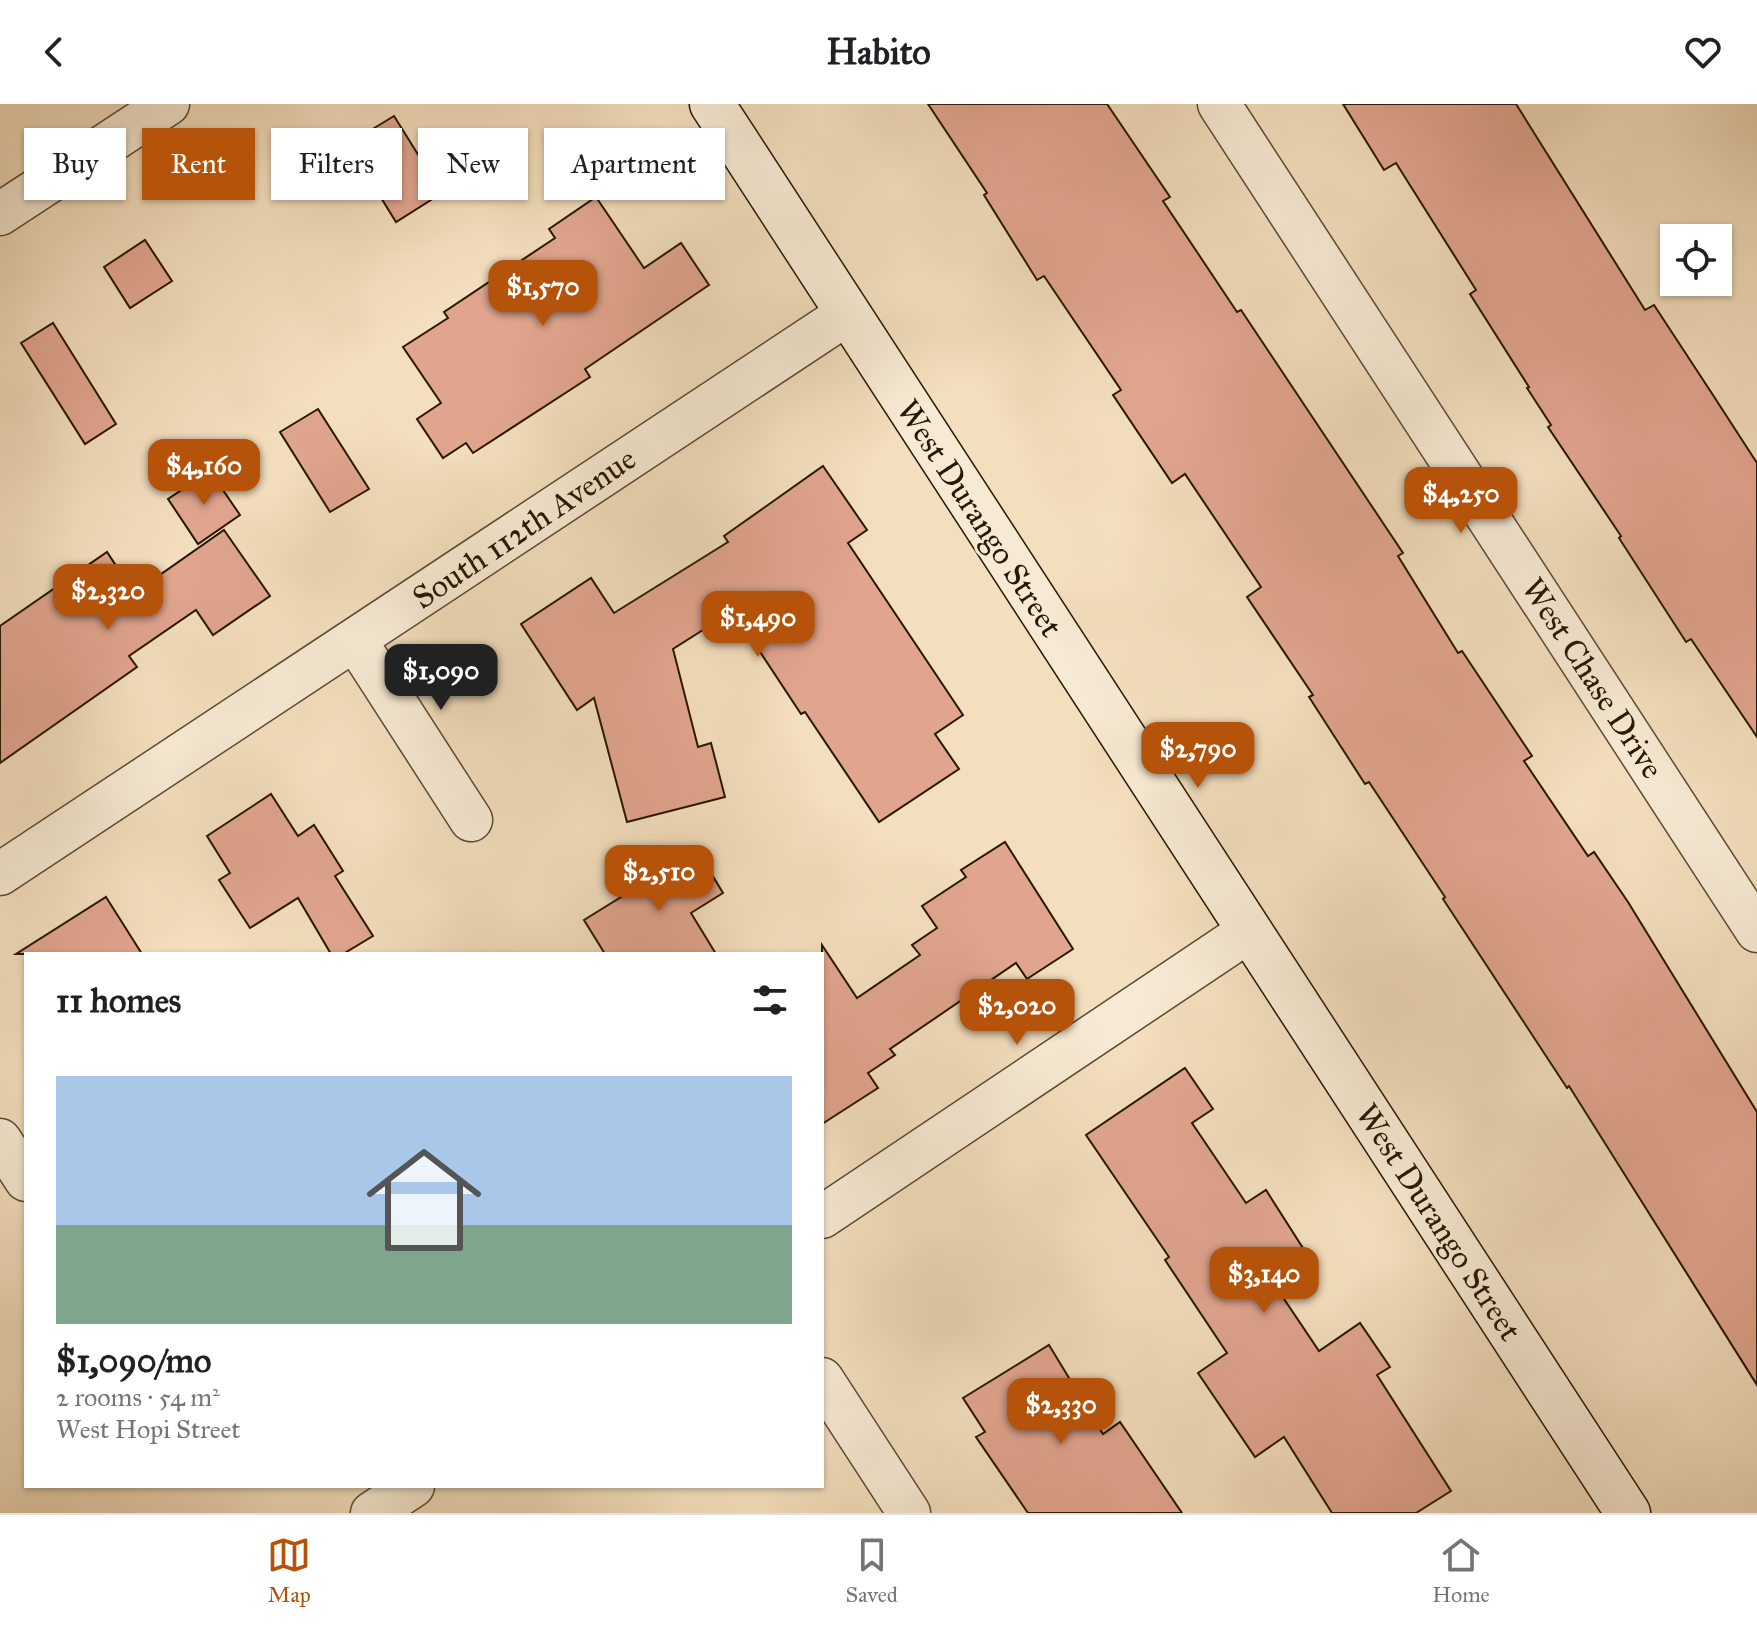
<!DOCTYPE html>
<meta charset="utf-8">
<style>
:root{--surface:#fff;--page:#f2f2f2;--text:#202124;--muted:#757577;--line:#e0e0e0;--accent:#b45309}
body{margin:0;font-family:"IM FELL Great Primer",serif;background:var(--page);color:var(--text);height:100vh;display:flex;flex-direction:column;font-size:30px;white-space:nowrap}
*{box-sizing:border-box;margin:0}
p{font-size:26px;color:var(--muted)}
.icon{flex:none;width:44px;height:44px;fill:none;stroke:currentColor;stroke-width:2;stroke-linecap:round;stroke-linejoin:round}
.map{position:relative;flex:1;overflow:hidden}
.details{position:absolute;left:24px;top:848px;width:800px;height:536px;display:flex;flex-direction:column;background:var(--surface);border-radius:0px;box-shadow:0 2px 6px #0004}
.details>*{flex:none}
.top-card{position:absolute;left:24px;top:24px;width:800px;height:72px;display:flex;gap:16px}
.fabs{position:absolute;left:1660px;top:120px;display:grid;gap:16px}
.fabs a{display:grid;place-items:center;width:72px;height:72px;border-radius:0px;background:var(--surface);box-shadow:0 2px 6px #0004;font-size:40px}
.price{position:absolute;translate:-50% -68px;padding:0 18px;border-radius:16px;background:var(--accent);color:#fff;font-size:26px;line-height:52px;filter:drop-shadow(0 2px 4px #0008)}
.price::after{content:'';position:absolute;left:50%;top:48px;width:24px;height:18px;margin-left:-12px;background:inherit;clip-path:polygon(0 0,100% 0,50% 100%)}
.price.current{background:#222;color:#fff}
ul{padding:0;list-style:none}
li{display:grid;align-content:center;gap:16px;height:424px;padding:0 32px}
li+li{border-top:2px solid var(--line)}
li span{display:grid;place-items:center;height:248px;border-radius:0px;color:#555}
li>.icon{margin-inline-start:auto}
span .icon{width:144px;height:144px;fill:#fffc;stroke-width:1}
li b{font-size:34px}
h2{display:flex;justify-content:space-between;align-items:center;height:96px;padding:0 32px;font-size:34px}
.chip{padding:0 28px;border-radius:0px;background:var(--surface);box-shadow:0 2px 6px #0004;font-size:28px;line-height:72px}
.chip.current{background:var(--accent);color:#fff}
header{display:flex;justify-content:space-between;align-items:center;height:104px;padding:0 32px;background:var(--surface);font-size:36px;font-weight:700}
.tab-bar{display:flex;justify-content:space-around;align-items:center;height:112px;border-top:2px solid var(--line);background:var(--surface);font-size:22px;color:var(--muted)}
.tab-bar a{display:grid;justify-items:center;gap:4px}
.tab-bar .current{color:var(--accent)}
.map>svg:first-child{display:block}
.building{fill:#e1a58e;stroke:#281703;stroke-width:2}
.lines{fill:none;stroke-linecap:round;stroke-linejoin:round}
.street-casing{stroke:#5b4932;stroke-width:45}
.secondary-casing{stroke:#281703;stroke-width:47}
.street{stroke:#f7ead4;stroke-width:42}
.secondary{stroke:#f7ead4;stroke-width:44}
.labels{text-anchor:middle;stroke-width:6;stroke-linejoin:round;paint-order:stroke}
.street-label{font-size:32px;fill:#281703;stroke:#f7ead4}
</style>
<header><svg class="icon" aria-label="back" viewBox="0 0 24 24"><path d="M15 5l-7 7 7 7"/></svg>Habito<svg class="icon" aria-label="heart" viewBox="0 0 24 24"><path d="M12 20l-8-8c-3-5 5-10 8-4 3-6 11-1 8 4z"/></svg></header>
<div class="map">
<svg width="1757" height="1409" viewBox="0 0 1757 1409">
<rect width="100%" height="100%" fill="#f3debd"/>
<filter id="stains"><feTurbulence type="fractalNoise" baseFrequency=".0025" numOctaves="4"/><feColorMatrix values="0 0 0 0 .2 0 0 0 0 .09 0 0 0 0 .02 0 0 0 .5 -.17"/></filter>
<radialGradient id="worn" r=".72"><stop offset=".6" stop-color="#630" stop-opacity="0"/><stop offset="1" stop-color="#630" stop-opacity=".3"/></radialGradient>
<!-- building -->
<g class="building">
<path d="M928,0H1107L1170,93L1163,97L1237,208L1241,206L1403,449L1398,452L1458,549L1462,547L1532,652L1524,657L1588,752L1594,748L1628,798L1757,1008V1281L1569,982L1567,984L1443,795L1445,793L1369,678L1365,680L1309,593L1313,591L1247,493L1261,483L1185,370L1172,379L1113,291L1121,286L1044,172L1037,176L984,91L987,89Z"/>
<path d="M1343,0H1516L1645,206L1654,201L1711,288L1757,359V633L1691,535L1686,538L1619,434L1621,432L1548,323L1551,321L1527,284L1529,283L1470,190L1476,186L1396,59L1384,66Z"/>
<path d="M394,12L442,89L396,118L348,40Z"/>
<path d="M596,93L644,164L681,139L709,181L585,265L590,273L473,349L466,339L443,354L417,315L441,299L403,243L448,214L444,208L555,134L549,125Z"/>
<path d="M145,136L172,177L130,204L104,163Z"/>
<path d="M53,219L116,320L85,340L21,239Z"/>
<path d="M318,305L369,385L330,408L280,328Z"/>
<path d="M823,362L867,426L848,439L963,611L935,630L959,665L879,718L805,608L801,610L733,507L673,545L698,643L711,639L725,693L627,718L594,594L577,606L521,520L591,474L614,509L728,438L724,432Z"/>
<path d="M210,367L240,411L198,440L168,395Z"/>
<path d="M224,426L270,492L213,531L196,506L129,552L137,563L0,659V522L107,448L134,489Z"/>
<path d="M271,690L298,732L314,721L343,767L335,772L373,832L343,850H331L298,794L250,824L219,776L230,769L207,732Z"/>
<path d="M1005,738L1073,845L1027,875L1016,859L890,945L895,951L868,969L878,984L822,1020V841L857,894L920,851L912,841L937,824L922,802L966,773L961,766Z"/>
<path d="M697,746L723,789L691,809L716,850H605L584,816Z"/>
<path d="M106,793L142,850H16Z"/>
<path d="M1185,964L1213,1005L1192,1019L1246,1099L1266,1086L1308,1152L1272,1177L1319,1247L1360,1219L1390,1263L1377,1271L1451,1387L1416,1409H1332L1284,1333L1255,1353L1198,1269L1227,1249L1165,1156L1169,1153L1086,1031Z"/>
<path d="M1049,1241L1103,1330L1120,1318L1182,1409H1028L976,1333L985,1328L963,1294Z"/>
</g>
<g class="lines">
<!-- street casing -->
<g class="street-casing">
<g id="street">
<path d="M1219,0L1757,827"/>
<path d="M0,110L168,0"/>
<path d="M355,536L471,716"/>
<path d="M0,770L847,210"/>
<path d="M0,1036L26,1076"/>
<path d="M822,1113L1249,827"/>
<path d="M822,1275L909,1409"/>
<path d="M372,1409L413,1382"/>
</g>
</g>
<!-- secondary casing -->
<g class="secondary-casing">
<path id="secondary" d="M712,0L1628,1409"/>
</g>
<!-- street -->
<use href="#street" class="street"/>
<!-- secondary -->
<use href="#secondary" class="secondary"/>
</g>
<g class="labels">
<!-- street labels -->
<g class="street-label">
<text transform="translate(980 414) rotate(57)" y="11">West Durango Street</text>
<text transform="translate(524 424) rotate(-34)" y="11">South 112th Avenue</text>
<text transform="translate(1593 574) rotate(57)" y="11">West Chase Drive</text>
<text transform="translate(1439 1118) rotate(57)" y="11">West Durango Street</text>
</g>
</g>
<rect width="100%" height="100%" filter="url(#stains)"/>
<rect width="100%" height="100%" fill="url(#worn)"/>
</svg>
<div class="fabs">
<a><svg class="icon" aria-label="locate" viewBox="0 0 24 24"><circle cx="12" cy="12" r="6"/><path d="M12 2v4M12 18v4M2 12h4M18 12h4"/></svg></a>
</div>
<b class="price" style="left:543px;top:224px">$1,570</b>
<b class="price" style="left:204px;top:403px">$4,160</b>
<b class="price" style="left:1461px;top:431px">$4,250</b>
<b class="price" style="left:108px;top:528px">$2,320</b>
<b class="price" style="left:758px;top:555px">$1,490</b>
<b class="price current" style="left:441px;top:608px">$1,090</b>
<b class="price" style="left:1198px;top:686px">$2,790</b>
<b class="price" style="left:659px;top:809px">$2,510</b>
<b class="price" style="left:1017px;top:943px">$2,020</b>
<b class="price" style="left:1264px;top:1211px">$3,140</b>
<b class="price" style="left:1061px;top:1342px">$2,330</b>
<div class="top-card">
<a class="chip">Buy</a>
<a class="chip current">Rent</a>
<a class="chip">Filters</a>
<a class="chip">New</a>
<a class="chip">Apartment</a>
</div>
<section class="details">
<h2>11 homes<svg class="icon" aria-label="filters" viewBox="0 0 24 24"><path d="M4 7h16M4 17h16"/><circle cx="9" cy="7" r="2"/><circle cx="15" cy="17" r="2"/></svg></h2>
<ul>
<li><span style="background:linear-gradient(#a9c7e8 60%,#7fa58c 0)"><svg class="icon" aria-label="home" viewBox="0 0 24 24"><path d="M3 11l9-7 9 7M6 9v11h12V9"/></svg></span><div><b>$1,090/mo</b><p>2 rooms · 54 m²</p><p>West Hopi Street</p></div></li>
</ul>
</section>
</div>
<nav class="tab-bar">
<a class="current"><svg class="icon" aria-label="map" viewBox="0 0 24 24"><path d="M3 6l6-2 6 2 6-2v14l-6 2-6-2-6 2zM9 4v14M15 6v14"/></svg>Map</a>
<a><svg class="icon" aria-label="saved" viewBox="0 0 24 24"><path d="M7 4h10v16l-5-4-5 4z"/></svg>Saved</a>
<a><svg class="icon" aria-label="home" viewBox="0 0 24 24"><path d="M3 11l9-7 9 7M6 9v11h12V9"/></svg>Home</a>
</nav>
